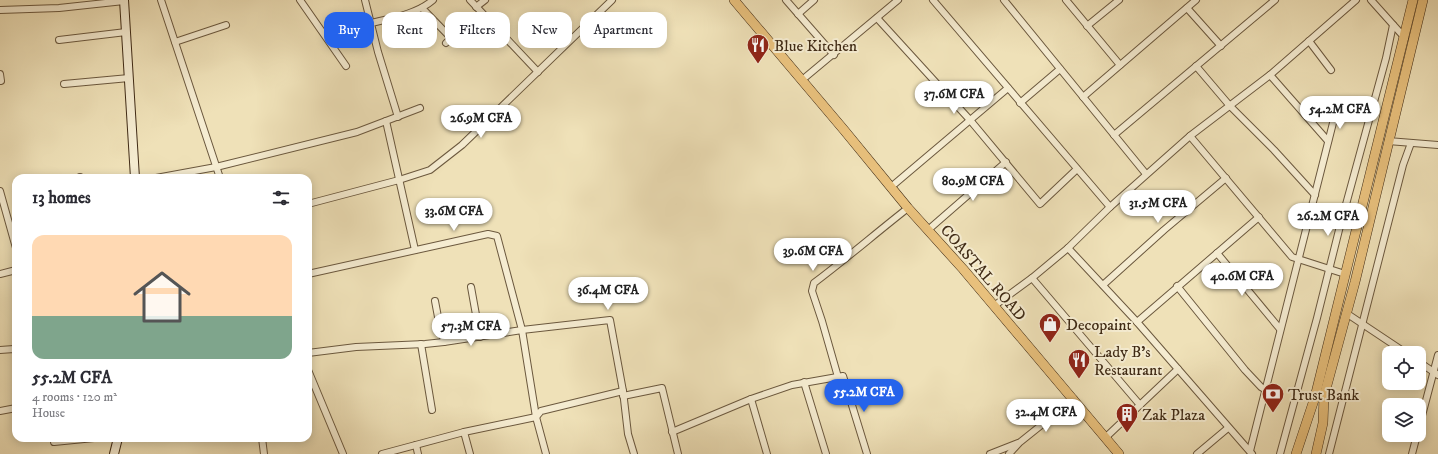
<!DOCTYPE html>
<meta charset="utf-8">
<style>
:root{--surface:#fff;--page:#f2f2f3;--text:#2b2b33;--muted:#7c7c81;--line:#e1e1e2;--accent:#2563eb}
body{margin:0;font-family:"IM FELL DW Pica",serif;background:var(--page);color:var(--text);height:100vh;display:flex;flex-direction:column;font-size:15px;white-space:nowrap}
*{box-sizing:border-box;margin:0}
p{font-size:13px;color:var(--muted)}
.icon{flex:none;width:22px;height:22px;fill:none;stroke:currentColor;stroke-width:2;stroke-linecap:round;stroke-linejoin:round}
.map{position:relative;flex:1;overflow:hidden}
.details{position:absolute;left:12px;top:174px;width:300px;height:268px;display:flex;flex-direction:column;background:var(--surface);border-radius:12px;box-shadow:0 2px 10px #0003}
.details>*{flex:none}
.top-card{position:absolute;left:324px;top:12px;width:380px;height:36px;display:flex;gap:8px}
.controls{position:absolute;left:1382px;top:346px;display:grid;gap:8px}
.controls a{display:grid;place-items:center;width:44px;height:44px;border-radius:8px;background:var(--surface);box-shadow:0 2px 10px #0003;font-size:20px}
.price{position:absolute;translate:-50% -34px;padding:0 9px;border-radius:14px;background:#fff;color:#222;font-size:13px;line-height:26px;filter:drop-shadow(0 1px 2px #0008)}
.price::after{content:'';position:absolute;left:50%;top:24px;width:12px;height:9px;margin-left:-6px;background:inherit;clip-path:polygon(0 0,100% 0,50% 100%)}
.price.active{background:var(--accent);color:#fff}
ul{padding:0;list-style:none}
li{display:grid;align-content:center;gap:8px;height:212px;padding:0 20px}
li+li{border-top:1px solid var(--line)}
li span{display:grid;place-items:center;height:124px;border-radius:12px;color:#555}
li>.icon{margin-inline-start:auto}
span .icon{width:72px;height:72px;fill:#fffc;stroke-width:1}
li b{font-size:17px}
h2{display:flex;justify-content:space-between;align-items:center;height:48px;padding:0 20px;font-size:17px}
.chip{padding:0 14px;border-radius:12px;background:var(--surface);box-shadow:0 2px 10px #0003;font-size:14px;line-height:36px}
.chip.active{background:var(--accent);color:#fff}
.map>svg:first-child{display:block}
.lines{fill:none;stroke-linecap:round;stroke-linejoin:round}
.street-casing{stroke:#6b583e;stroke-width:8}
.secondary-casing{stroke:#3f2a15;stroke-width:10}
.primary-casing{stroke:#3f2a15;stroke-width:10}
.street{stroke:#f5ecd1;stroke-width:6}
.secondary{stroke:#f5ecd1;stroke-width:8}
.primary{stroke:#e8c07c;stroke-width:9}
.labels{text-anchor:middle;stroke-width:4;stroke-linejoin:round;paint-order:stroke}
.poi-label{font-size:16px;fill:#3f2a15;stroke:#f5ecd1;text-anchor:start}
.street-label{font-size:16px;fill:#3f2a15;stroke:#f5ecd1}
</style>
<div class="map">
<svg width="1438" height="454" viewBox="0 0 1438 454">
<rect width="100%" height="100%" fill="#efe1b8"/>
<filter id="stains"><feTurbulence type="fractalNoise" baseFrequency=".005" numOctaves="4"/><feColorMatrix values="0 0 0 0 .2 0 0 0 0 .09 0 0 0 0 .02 0 0 0 .5 -.17"/></filter>
<radialGradient id="worn" r=".72"><stop offset=".6" stop-color="#630" stop-opacity="0"/><stop offset="1" stop-color="#630" stop-opacity=".3"/></radialGradient>
<g class="lines">
<!-- street casing -->
<g class="street-casing">
<g id="street">
<path d="M161,0L220,178"/>
<path d="M300,0L346,66"/>
<path d="M365,0L378,52L398,117"/>
<path d="M470,0L538,72"/>
<path d="M786,0L834,55"/>
<path d="M933,0L1110,207"/>
<path d="M1004,0L1146,174"/>
<path d="M1066,0L1120,65"/>
<path d="M1371,0L1405,38"/>
<path d="M476,7L485,0"/>
<path d="M422,8L451,38L446,43"/>
<path d="M1187,8L1221,46"/>
<path d="M0,10L59,8L124,1"/>
<path d="M798,14L814,0"/>
<path d="M877,18L970,120L1040,204L1077,169"/>
<path d="M371,23C392,18 417,14 433,0"/>
<path d="M1087,26L1119,0"/>
<path d="M59,40L126,32"/>
<path d="M1309,41L1331,70"/>
<path d="M175,42L226,25"/>
<path d="M1196,66L1230,106L1274,150L1315,195"/>
<path d="M0,74L1,81"/>
<path d="M1270,75L1328,141"/>
<path d="M802,80L898,0"/>
<path d="M64,84L129,78"/>
<path d="M1083,97L1196,0"/>
<path d="M1020,103L1060,69"/>
<path d="M386,121L415,250"/>
<path d="M1114,135L1275,0"/>
<path d="M1190,136L1292,257L1345,274"/>
<path d="M1388,141L1438,145"/>
<path d="M80,177V178"/>
<path d="M156,178L216,167L357,132L420,108"/>
<path d="M891,187L1008,88"/>
<path d="M0,191L16,248"/>
<path d="M308,204L399,180L430,170L462,145L612,0"/>
<path d="M928,230L1006,162"/>
<path d="M1068,248L1137,322L1252,454"/>
<path d="M1217,253L1280,329"/>
<path d="M0,274L16,270"/>
<path d="M308,274L488,234L497,236L522,330L610,320L623,391"/>
<path d="M1032,278L1140,405"/>
<path d="M1103,285L1164,230L1226,178"/>
<path d="M1177,286L1245,370L1261,387L1266,390"/>
<path d="M471,287L480,337"/>
<path d="M435,301L438,317L440,320L444,342"/>
<path d="M994,306L1032,278L1068,248L1110,207L1190,136L1270,75L1356,0"/>
<path d="M1346,313L1406,353"/>
<path d="M1137,322L1259,217"/>
<path d="M421,344L432,410"/>
<path d="M0,350L14,349L16,350"/>
<path d="M308,353L356,347L425,344L444,342L522,330L536,417L546,454"/>
<path d="M1419,362L1438,375"/>
<path d="M308,370L343,454"/>
<path d="M838,377L822,321L812,291L814,283C846,259 876,233 908,208"/>
<path d="M804,382L826,454"/>
<path d="M623,396L662,388L678,454"/>
<path d="M751,399L767,454"/>
<path d="M0,411L16,408"/>
<path d="M1419,427L1438,355"/>
<path d="M464,432L470,454"/>
<path d="M672,432L751,399L792,385L843,376L867,454"/>
<path d="M262,438L264,454"/>
<path d="M1105,438L1178,369"/>
<path d="M54,442L94,438"/>
<path d="M416,445L418,454"/>
<path d="M1250,451L1335,115"/>
<path d="M382,454L464,432L536,417L541,411L623,391L628,434L634,454"/>
<path d="M990,454L1018,443"/>
<path d="M1009,454L1019,443L1074,399"/>
<path d="M1197,454L1228,428"/>
<path d="M1280,454L1317,318L1339,230L1386,58L1393,25"/>
<path d="M1329,454L1403,165L1411,143"/>
<path d="M1412,454L1417,435"/>
</g>
</g>
<!-- secondary casing -->
<g class="secondary-casing">
<g id="secondary">
<path d="M124,0L135,178"/>
<path d="M114,454L118,438"/>
</g>
</g>
<!-- primary casing -->
<g class="primary-casing">
<g id="primary">
<path d="M734,0L844,130L908,208L963,269L1119,454"/>
<path d="M1296,454L1315,397L1413,0"/>
<path d="M1316,454L1323,423L1324,396L1355,282L1423,0"/>
</g>
</g>
<!-- street -->
<use href="#street" class="street"/>
<!-- secondary -->
<use href="#secondary" class="secondary"/>
<!-- primary -->
<use href="#primary" class="primary"/>
</g>
<!-- icons -->
<defs>
<g id="restaurant-pin" transform="scale(1.15)"><path d="M0 17L-7.5 6A9.5 9.5 0 1 1 7.5 6Z" fill="#8f2418" stroke="#f5ecd1"/><path d="M-5-6h1v4h1v-4h1v4h1v-4h1v5L-1.5 .5V6h-2V.5L-5-1ZM5-6V6H3V1.5H1.5Q1.5-4 5-6Z" fill="#fff"/></g>
<g id="shop-pin" transform="scale(1.15)"><path d="M0 17L-7.5 6A9.5 9.5 0 1 1 7.5 6Z" fill="#8f2418" stroke="#f5ecd1"/><path d="M-5-2.5h2.3a2.7 3.5 0 0 1 5.4 0H5L5.5 6h-11ZM-1.5-2.5h3a1.5 2.3 0 0 0-3 0Z" fill="#fff"/></g>
<g id="bank-pin" transform="scale(1.15)"><path d="M0 17L-7.5 6A9.5 9.5 0 1 1 7.5 6Z" fill="#8f2418" stroke="#f5ecd1"/><path d="M-6-4H6V4H-6ZM0-2.3a2.3 2.3 0 1 0 0 4.6a2.3 2.3 0 1 0 0-4.6Z" fill="#fff"/></g>
<g id="building-pin" transform="scale(1.15)"><path d="M0 17L-7.5 6A9.5 9.5 0 1 1 7.5 6Z" fill="#8f2418" stroke="#f5ecd1"/><path d="M-4-6H4V6H1V3H-1V6H-4ZM-2.5-4.3h1.7v1.8h-1.7ZM.8-4.3h1.7v1.8H.8ZM-2.5-1h1.7V.8h-1.7ZM.8-1h1.7V.8H.8Z" fill="#fff"/></g>
</defs>
<g fill-rule="evenodd">
<use href="#restaurant-pin" x="758" y="45"/>
<use href="#shop-pin" x="1050" y="324"/>
<use href="#restaurant-pin" x="1079" y="360"/>
<use href="#bank-pin" x="1273" y="394"/>
<use href="#building-pin" x="1127" y="414"/>
</g>
<g class="labels">
<!-- poi labels -->
<g class="poi-label">
<text x="774" y="51">Blue Kitchen</text>
<text x="1066" y="330">Decopaint</text>
<text x="1094" y="357">Lady B's<tspan x="1094" dy="18">Restaurant</tspan></text>
<text x="1288" y="400">Trust Bank</text>
<text x="1142" y="420">Zak Plaza</text>
</g>
<!-- street labels -->
<g class="street-label">
<text transform="translate(984 272) rotate(49)" y="6">COASTAL ROAD</text>
</g>
</g>
<rect width="100%" height="100%" filter="url(#stains)"/>
<rect width="100%" height="100%" fill="url(#worn)"/>
</svg>
<div class="controls">
<a><svg class="icon" aria-label="locate" viewBox="0 0 24 24"><circle cx="12" cy="12" r="6"/><path d="M12 2v4M12 18v4M2 12h4M18 12h4"/></svg></a>
<a><svg class="icon" aria-label="layers" viewBox="0 0 24 24"><path d="M12 4l9 5-9 5-9-5zM3 14l9 5 9-5"/></svg></a>
</div>
<b class="price" style="left:954px;top:115px">37.6M CFA</b>
<b class="price" style="left:1340px;top:130px">54.2M CFA</b>
<b class="price" style="left:481px;top:139px">26.9M CFA</b>
<b class="price" style="left:973px;top:202px">80.9M CFA</b>
<b class="price" style="left:1158px;top:224px">31.5M CFA</b>
<b class="price" style="left:454px;top:232px">33.6M CFA</b>
<b class="price" style="left:1328px;top:237px">26.2M CFA</b>
<b class="price" style="left:813px;top:272px">39.6M CFA</b>
<b class="price" style="left:1242px;top:297px">40.6M CFA</b>
<b class="price" style="left:608px;top:311px">36.4M CFA</b>
<b class="price" style="left:471px;top:347px">57.3M CFA</b>
<b class="price active" style="left:864px;top:413px">55.2M CFA</b>
<b class="price" style="left:1046px;top:433px">32.4M CFA</b>
<div class="top-card">
<a class="chip active">Buy</a>
<a class="chip">Rent</a>
<a class="chip">Filters</a>
<a class="chip">New</a>
<a class="chip">Apartment</a>
</div>
<section class="details">
<h2>13 homes<svg class="icon" aria-label="filters" viewBox="0 0 24 24"><path d="M4 7h16M4 17h16"/><circle cx="9" cy="7" r="2"/><circle cx="15" cy="17" r="2"/></svg></h2>
<ul>
<li><span style="background:linear-gradient(#ffd9b3 65%,#7fa58c 0)"><svg class="icon" aria-label="home" viewBox="0 0 24 24"><path d="M3 11l9-7 9 7M6 9v11h12V9"/></svg></span><div><b>55.2M CFA</b><p>4 rooms · 120 m²</p><p>House</p></div></li>
</ul>
</section>
</div>
